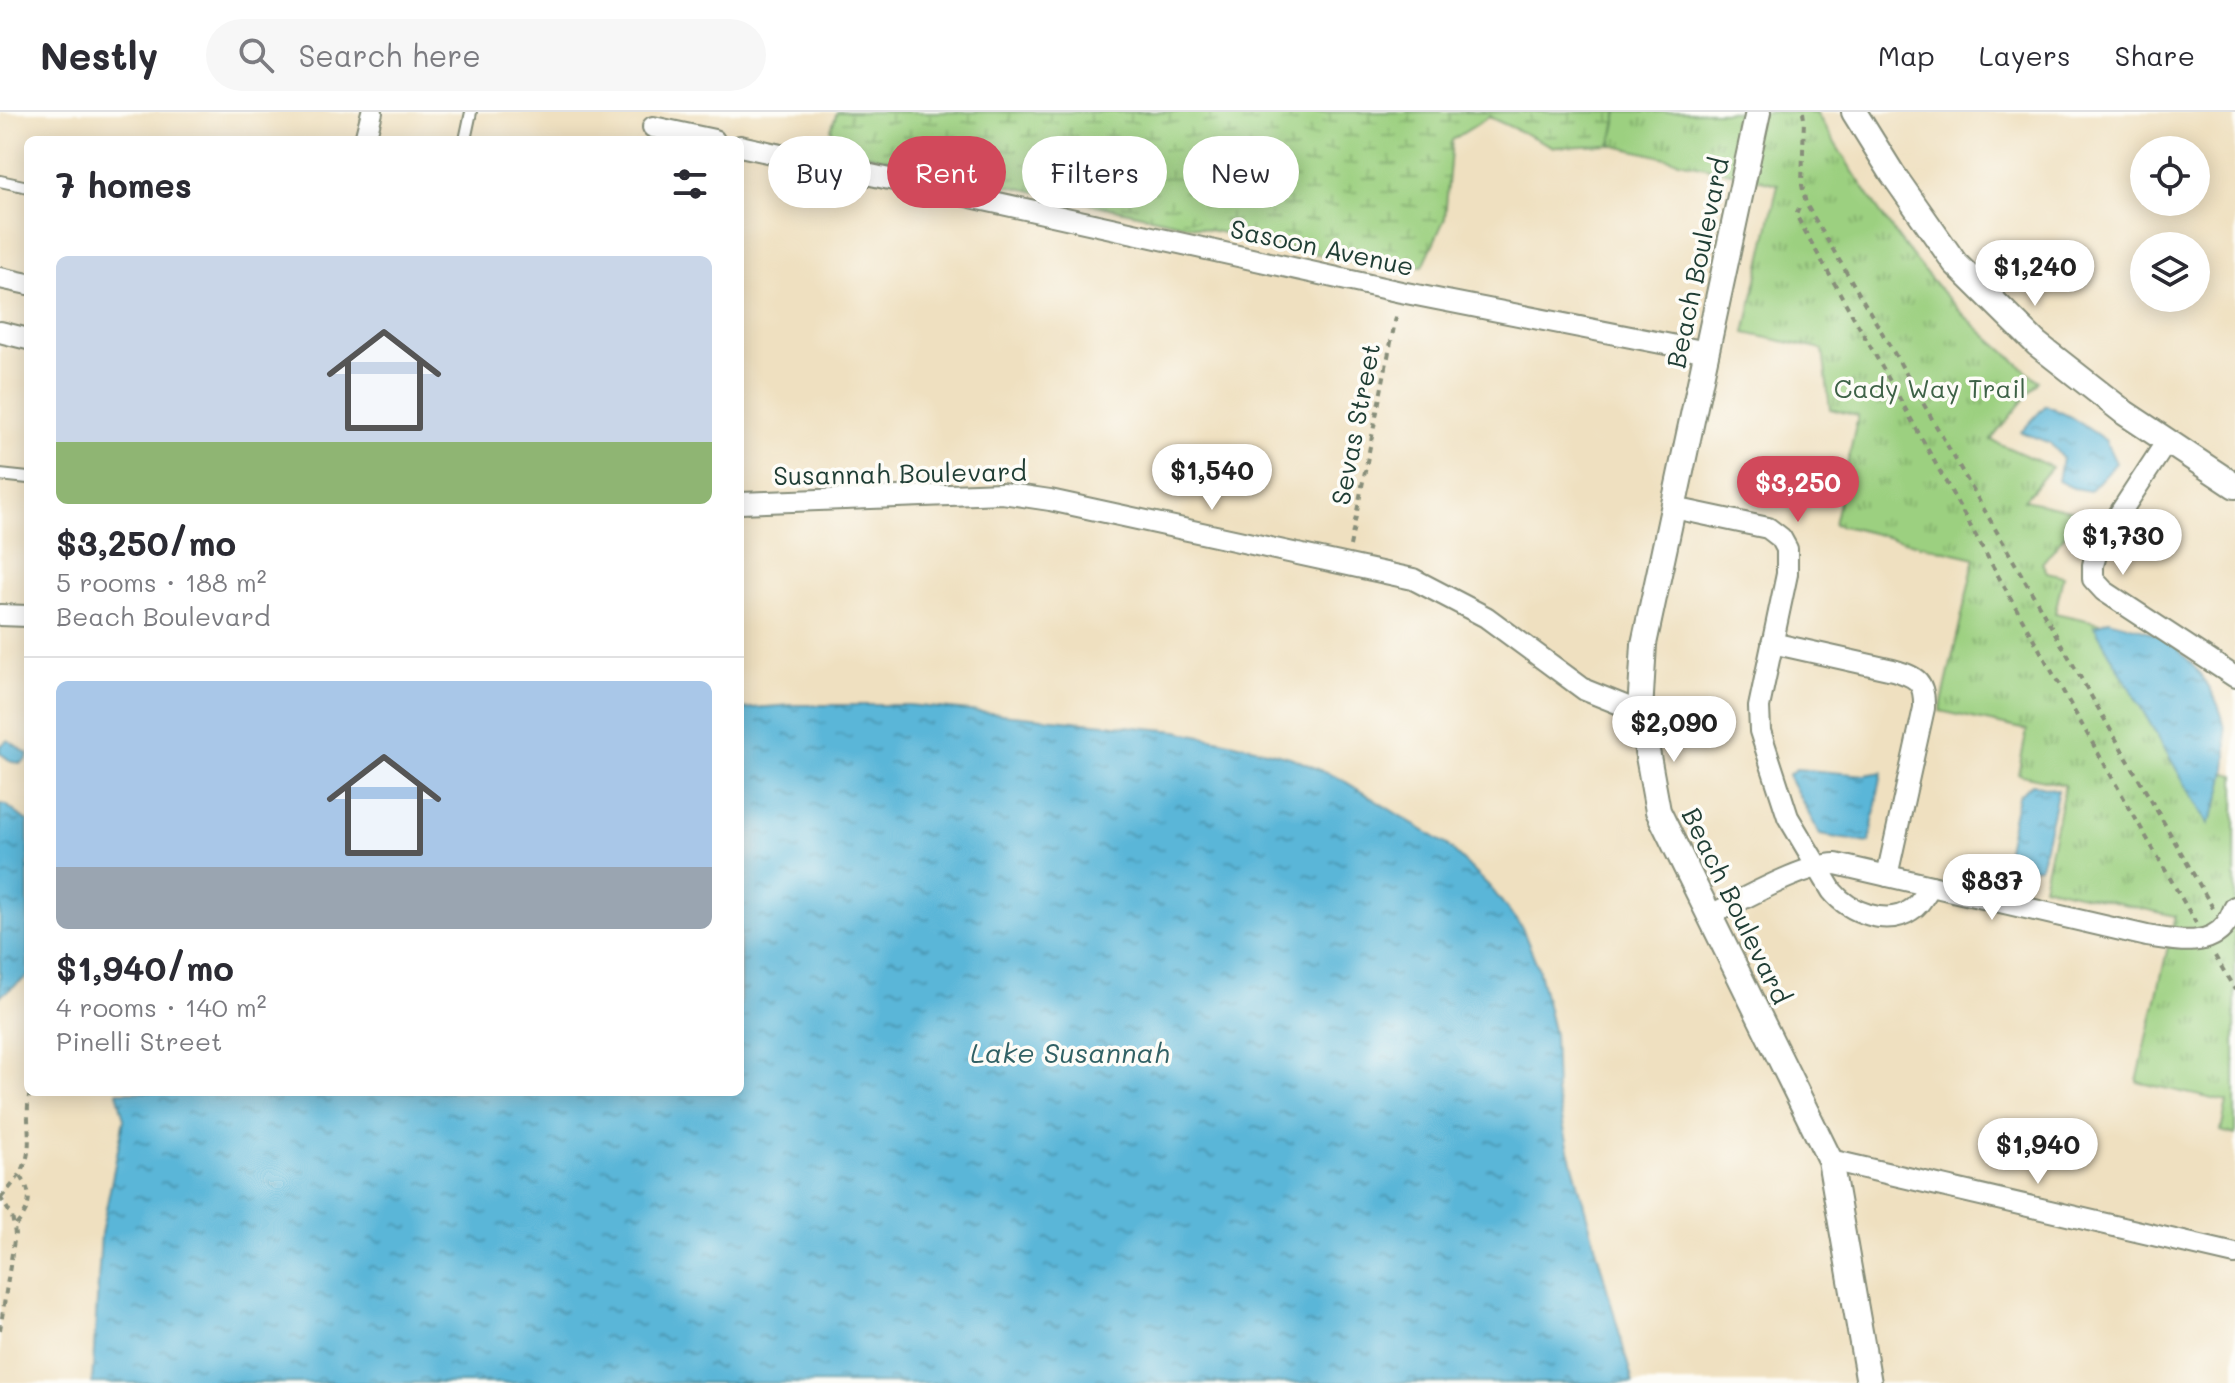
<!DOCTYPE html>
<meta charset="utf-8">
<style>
:root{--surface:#fff;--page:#f7f7f7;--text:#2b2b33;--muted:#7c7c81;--line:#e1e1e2;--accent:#d1495b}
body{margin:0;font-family:Mali,sans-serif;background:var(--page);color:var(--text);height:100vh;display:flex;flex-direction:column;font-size:30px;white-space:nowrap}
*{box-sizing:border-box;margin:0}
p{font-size:26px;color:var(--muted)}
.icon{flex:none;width:44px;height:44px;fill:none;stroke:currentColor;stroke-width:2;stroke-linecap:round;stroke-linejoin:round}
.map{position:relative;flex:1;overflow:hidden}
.drawer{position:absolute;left:24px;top:24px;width:720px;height:960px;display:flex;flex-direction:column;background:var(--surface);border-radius:12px;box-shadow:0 4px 20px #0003}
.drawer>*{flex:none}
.top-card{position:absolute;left:768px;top:24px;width:760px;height:72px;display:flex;gap:16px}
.fabs{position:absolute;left:2130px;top:24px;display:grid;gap:16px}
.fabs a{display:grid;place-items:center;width:80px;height:80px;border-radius:50%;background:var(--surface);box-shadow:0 4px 20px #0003;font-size:40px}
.price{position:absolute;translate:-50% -68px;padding:0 18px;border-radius:28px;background:#fff;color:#222;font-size:26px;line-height:52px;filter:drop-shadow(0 2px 4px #0008)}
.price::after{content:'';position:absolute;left:50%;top:48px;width:24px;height:18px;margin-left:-12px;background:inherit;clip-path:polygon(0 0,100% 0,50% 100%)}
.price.on{background:var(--accent);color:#fff}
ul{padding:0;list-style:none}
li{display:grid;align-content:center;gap:16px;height:424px;padding:0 32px}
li+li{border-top:2px solid var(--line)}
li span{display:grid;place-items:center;height:248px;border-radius:12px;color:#555}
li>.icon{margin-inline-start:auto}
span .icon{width:144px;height:144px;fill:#fffc;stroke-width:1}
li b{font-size:34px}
h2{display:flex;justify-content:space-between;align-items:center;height:96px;padding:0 32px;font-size:34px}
.chip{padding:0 28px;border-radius:36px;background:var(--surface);box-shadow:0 4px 20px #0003;font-size:28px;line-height:72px}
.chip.on{background:var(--accent);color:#fff}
header{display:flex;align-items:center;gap:48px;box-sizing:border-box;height:112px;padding:0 40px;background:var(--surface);border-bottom:2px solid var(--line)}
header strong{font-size:38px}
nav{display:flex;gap:44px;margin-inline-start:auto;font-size:28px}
.search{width:560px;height:72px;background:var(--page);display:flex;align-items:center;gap:20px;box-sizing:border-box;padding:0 28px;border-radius:44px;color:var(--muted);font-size:30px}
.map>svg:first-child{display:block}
.wetland{fill:url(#wetland-marsh);stroke:#5e865a;stroke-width:2}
.park{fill:url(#park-tufts);stroke:#5e865a;stroke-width:2}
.water{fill:url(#water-ripples);stroke:#3c7a86;stroke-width:2}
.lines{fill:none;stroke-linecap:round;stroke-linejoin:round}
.service-casing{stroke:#878e7a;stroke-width:14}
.minor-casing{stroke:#878e7a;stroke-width:24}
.tertiary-casing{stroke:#878e7a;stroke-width:28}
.path{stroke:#878e7a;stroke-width:4;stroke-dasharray:6 6;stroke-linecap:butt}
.service{stroke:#fff;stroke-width:10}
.minor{stroke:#fff;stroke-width:20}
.tertiary{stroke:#fff;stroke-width:24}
.labels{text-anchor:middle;stroke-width:7;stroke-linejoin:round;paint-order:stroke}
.street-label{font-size:26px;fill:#1f3d34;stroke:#fdfcf7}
.park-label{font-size:26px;fill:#3e6247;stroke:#fdfcf7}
.water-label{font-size:28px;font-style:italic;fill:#316165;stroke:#fdfcf7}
</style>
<header>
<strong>Nestly</strong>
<div class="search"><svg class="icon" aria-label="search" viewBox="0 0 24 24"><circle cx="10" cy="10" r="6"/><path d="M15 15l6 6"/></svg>Search here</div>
<nav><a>Map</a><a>Layers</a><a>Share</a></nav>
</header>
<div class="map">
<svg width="2235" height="1271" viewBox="0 0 2235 1271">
<defs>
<pattern id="wetland-marsh" width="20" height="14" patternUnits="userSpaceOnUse" patternTransform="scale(2)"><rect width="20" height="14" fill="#9cd080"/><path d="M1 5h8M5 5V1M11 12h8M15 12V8" fill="none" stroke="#7faa6a"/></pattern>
<pattern id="park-tufts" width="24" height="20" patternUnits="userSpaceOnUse" patternTransform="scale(2)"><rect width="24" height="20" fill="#9cd080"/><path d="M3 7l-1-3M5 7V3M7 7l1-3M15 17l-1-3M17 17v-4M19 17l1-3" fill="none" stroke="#7faa6a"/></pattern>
<pattern id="water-ripples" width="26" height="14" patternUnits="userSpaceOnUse" patternTransform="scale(2)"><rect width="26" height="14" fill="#5ab6d8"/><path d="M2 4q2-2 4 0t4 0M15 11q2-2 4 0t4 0" fill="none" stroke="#4a95b0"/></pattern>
</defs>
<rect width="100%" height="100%" fill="#fdfcf7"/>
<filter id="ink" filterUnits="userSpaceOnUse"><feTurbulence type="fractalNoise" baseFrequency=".0125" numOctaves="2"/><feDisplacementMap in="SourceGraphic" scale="16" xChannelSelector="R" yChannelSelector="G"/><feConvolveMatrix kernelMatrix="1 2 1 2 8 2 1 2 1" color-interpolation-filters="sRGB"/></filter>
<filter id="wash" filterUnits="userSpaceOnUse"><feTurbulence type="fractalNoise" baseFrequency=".006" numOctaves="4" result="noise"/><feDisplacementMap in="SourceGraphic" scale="32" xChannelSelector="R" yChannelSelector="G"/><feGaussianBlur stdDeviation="1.8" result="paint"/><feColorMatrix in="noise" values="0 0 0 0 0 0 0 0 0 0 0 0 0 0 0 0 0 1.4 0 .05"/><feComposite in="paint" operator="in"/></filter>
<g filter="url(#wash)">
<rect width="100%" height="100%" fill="#efe0c0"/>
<!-- wetland -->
<path class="wetland" d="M837,0H1618L1611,33L1554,35L1489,5L1452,28L1445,106L1423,154H1373L846,38L831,18Z"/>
<!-- park -->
<path class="park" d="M1618,0H1816C1858,70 1903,140 1960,199C1985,224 2012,246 2039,269L1991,328L2052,355L2024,388L2083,401L2042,451L2047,460L2063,464L2055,501L2182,529L2169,648L2235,663V1023L2221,1019L2227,990L2137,970L2175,804L2043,774L2065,673L2018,662L2027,618L1940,599L1975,446L1834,412L1858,304L1830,297L1823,238L1745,221L1778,72L1611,33Z"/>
<!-- water -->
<g class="water">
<path d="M2046,293L2071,305L2105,328L2116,351L2090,379L2073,376L2058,369L2062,346L2050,331L2021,320Z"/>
<path d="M2108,508C2128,513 2149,518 2166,528C2178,535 2188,548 2197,558C2235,604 2235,662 2208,712L2094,514Z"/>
<path d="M793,593H908L1177,619L1235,631L1290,645L1341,667L1447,733L1490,775L1522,816L1538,855L1554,923L1556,980L1569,1038L1633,1271H92L101,1122L124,1007L117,980H740V597Z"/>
<path d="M8,628L28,642L27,647L21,651L12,650L0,641V634Z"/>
<path d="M1796,657L1865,663L1882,660L1869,731L1820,723L1788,663Z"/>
<path d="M2032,672L2058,678L2040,755L2012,757L2004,751L2018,684Z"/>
<path d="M0,692L6,693L28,710V864L0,884Z"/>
</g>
</g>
<g filter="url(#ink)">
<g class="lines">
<!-- service casing -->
<g class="service-casing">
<g id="service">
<path d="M465,28L471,0"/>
<path d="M0,69L28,75"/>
<path d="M0,363L28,366"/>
</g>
</g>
<!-- minor casing -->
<g class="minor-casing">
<g id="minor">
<path d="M653,15L714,28"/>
<path d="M365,28L372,0"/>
<path d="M740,34L1401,180L1707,240"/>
<path d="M0,166L28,172"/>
<path d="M0,220L28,227"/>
<path d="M2167,329L2099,433L2093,453V467L2104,479L2235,565"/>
<path d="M740,391L1002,381L1050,388L1413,467L1486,505L1585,578L1640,600"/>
<path d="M1674,396L1768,416L1781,426L1787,437V462L1759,595L1760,619L1788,705L1832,779C1849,800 1887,815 1911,798C1920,793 1925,782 1931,774"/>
<path d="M0,503L28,504"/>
<path d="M1772,531L1893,558C1917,565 1925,569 1924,596L1887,764"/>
<path d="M1710,803C1743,788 1801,753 1836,752L2147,824C2173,828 2208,837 2226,812C2230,807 2232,800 2235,795"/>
<path d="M1830,1048L2235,1142"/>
</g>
</g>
<!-- tertiary casing -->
<g class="tertiary-casing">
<g id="tertiary">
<path d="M1758,0L1644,532L1640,600L1658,699L1830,1048L1869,1271"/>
<path d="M1854,0L1892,61L1955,151L2037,232L2125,301L2235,374"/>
</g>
</g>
<!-- path -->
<g class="path">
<path d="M1803,0L1804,7L1802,73L1806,92L1900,251L2214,798"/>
<path d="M1799,96L1796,103C1832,168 1870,233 1906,298C2001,470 2097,641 2196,811"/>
<path d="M1350,434L1397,200"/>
<path d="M2215,844L2235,878"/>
<path d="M0,1085L12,1104L15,1122L0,1218"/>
<path d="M1,1086C10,1075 22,1063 26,1049C33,1027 24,1003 30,980"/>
<path d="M16,1113C32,1096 33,1080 19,1062"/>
</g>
<!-- service -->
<use href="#service" class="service"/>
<!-- minor -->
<use href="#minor" class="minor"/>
<!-- tertiary -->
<use href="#tertiary" class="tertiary"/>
</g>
</g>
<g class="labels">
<!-- street labels -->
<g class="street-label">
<text transform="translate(1322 136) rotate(12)" y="9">Sasoon Avenue</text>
<text transform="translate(1698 151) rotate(-78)" y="9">Beach Boulevard</text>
<text transform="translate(1356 312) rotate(-79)" y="9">Sevas Street</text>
<text transform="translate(900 362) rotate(-1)" y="9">Susannah Boulevard</text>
<text transform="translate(1736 794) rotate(64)" y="9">Beach Boulevard</text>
</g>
<!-- park labels -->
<g class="park-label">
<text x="1930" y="286">Cady Way Trail</text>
</g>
<!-- water labels -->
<g class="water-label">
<text x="1070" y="951">Lake Susannah</text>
</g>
</g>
</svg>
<div class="fabs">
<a><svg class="icon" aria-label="locate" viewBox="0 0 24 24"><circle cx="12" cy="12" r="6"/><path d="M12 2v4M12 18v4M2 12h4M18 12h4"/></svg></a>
<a><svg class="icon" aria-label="layers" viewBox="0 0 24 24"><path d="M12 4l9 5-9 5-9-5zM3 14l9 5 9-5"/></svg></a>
</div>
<b class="price" style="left:2035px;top:196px">$1,240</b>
<b class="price" style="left:1212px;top:400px">$1,540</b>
<b class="price on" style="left:1798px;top:412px">$3,250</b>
<b class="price" style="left:2123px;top:465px">$1,730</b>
<b class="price" style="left:1674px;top:652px">$2,090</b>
<b class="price" style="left:1992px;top:810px">$837</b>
<b class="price" style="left:2038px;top:1074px">$1,940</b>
<div class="top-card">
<a class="chip">Buy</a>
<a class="chip on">Rent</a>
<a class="chip">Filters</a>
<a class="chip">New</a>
</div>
<section class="drawer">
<h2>7 homes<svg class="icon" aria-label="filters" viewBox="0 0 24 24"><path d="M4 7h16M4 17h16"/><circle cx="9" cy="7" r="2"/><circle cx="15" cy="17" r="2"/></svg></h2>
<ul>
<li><span style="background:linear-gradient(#c9d6e8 75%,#8fb573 0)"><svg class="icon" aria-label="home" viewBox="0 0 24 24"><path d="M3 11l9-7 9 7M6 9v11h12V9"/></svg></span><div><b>$3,250/mo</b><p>5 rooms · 188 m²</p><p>Beach Boulevard</p></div></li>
<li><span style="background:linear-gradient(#a9c7e8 75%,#9aa5b1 0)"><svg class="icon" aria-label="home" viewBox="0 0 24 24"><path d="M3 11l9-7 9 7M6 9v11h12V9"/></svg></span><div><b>$1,940/mo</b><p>4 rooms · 140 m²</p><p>Pinelli Street</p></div></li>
</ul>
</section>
</div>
